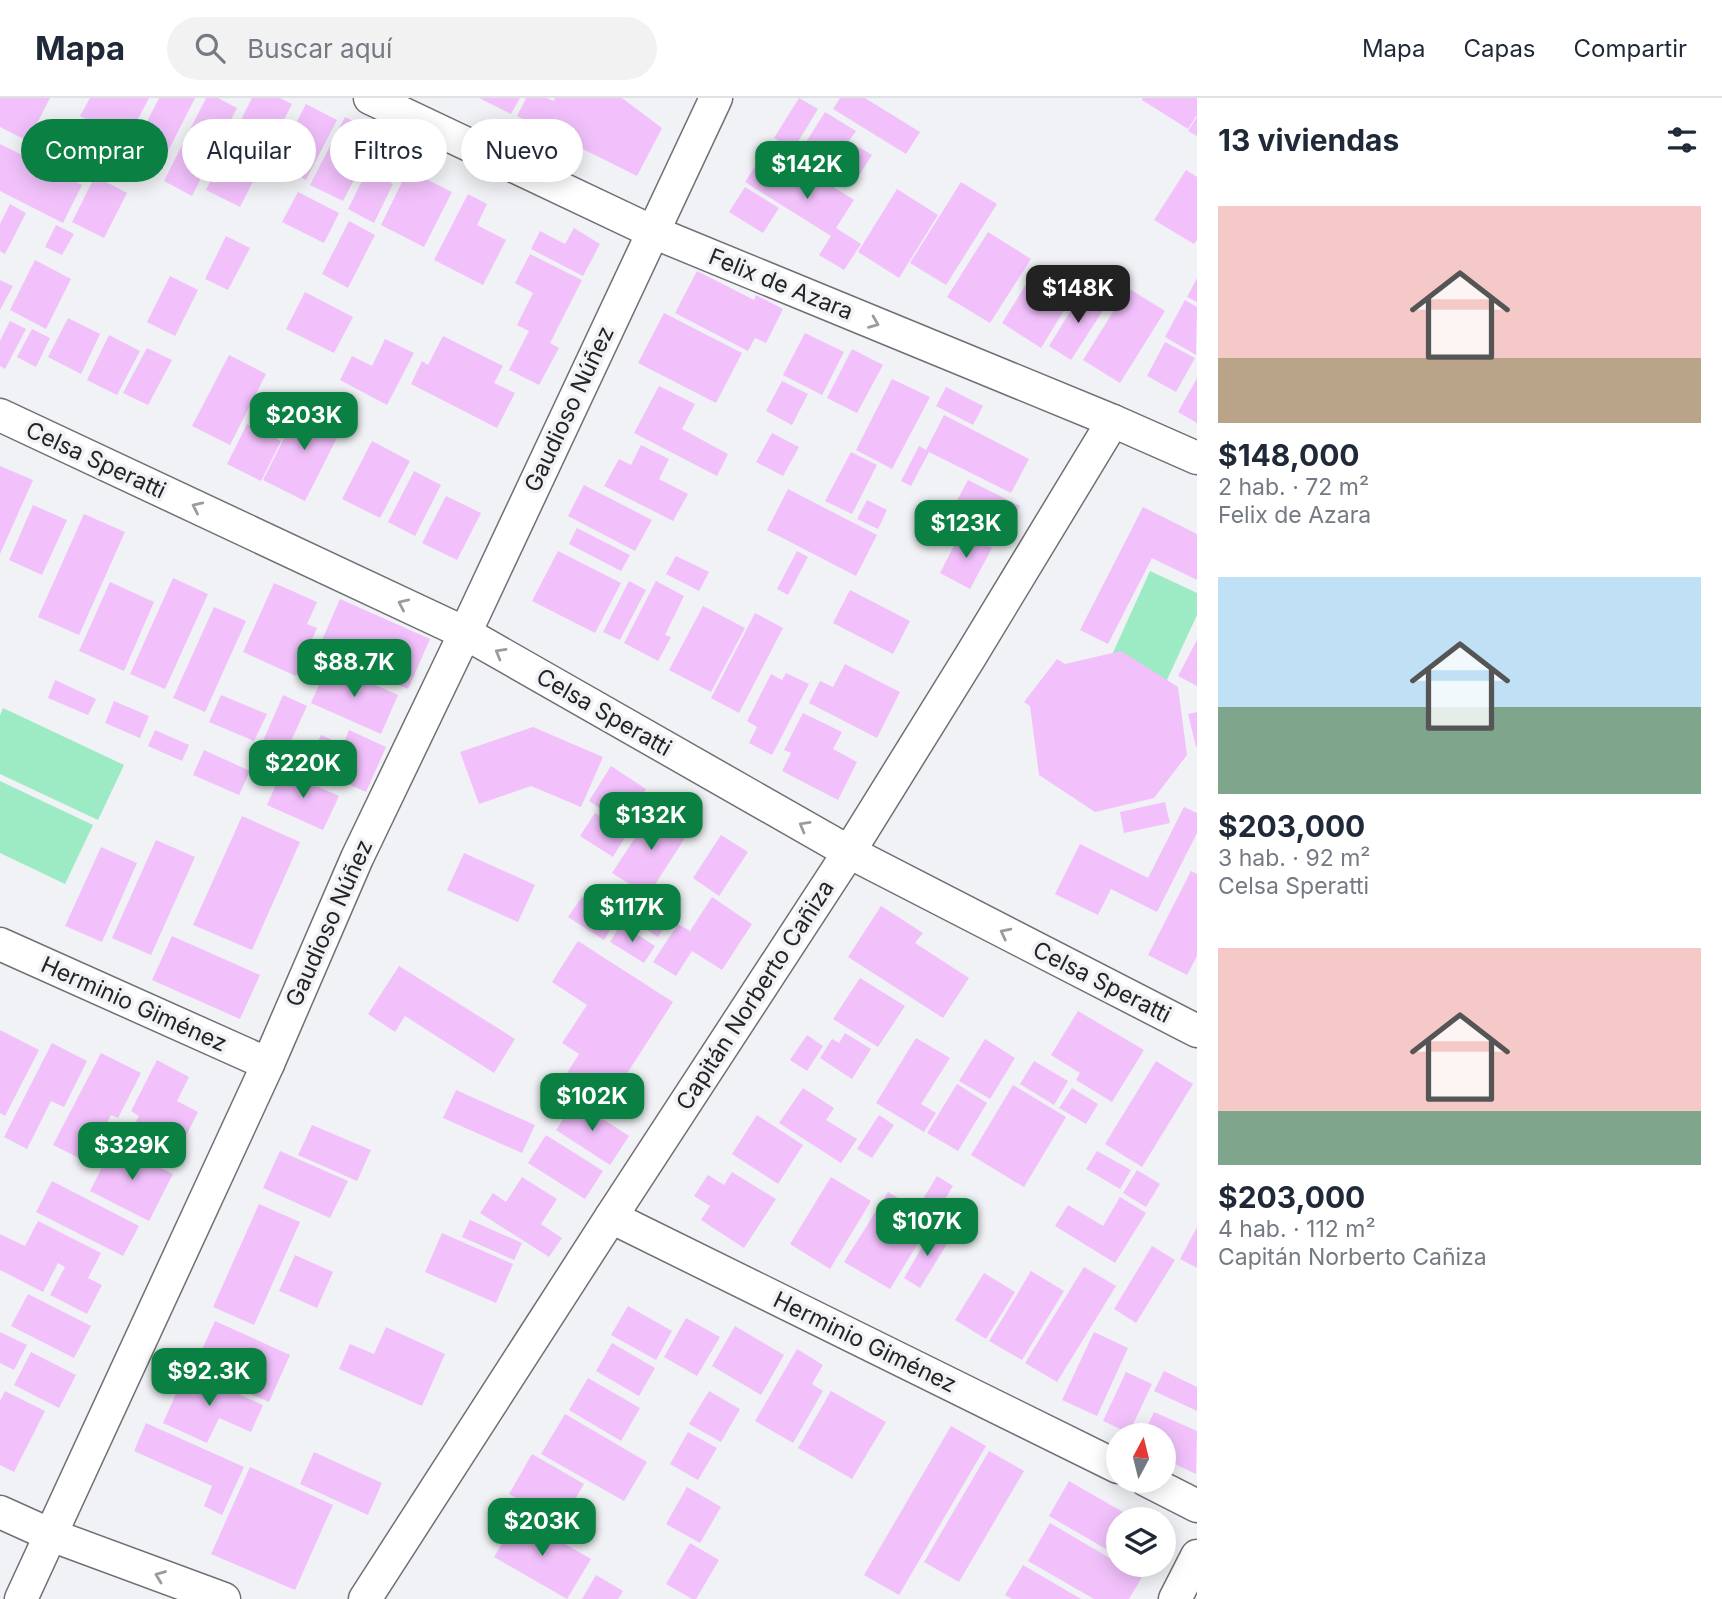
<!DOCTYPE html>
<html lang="es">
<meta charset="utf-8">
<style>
:root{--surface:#fff;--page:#f2f2f3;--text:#1f2937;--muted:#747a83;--line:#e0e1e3;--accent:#0b8043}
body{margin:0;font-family:Inter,sans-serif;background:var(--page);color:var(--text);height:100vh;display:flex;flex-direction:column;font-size:26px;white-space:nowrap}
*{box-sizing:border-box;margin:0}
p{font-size:23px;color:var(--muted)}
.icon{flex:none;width:38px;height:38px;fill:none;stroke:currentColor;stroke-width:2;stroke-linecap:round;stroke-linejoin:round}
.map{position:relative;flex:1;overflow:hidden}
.panel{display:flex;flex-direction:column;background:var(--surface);width:525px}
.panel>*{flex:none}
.top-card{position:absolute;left:21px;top:21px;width:665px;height:63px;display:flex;gap:14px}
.needle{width:46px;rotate:7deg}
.controls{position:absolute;left:1106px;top:1325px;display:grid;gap:14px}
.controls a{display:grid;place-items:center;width:70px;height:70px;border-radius:50%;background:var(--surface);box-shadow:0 4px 18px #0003;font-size:35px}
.price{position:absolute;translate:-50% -60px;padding:0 16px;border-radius:14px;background:var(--accent);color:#fff;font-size:23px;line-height:46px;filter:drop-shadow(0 2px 4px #0008)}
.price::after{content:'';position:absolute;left:50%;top:42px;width:21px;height:16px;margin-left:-10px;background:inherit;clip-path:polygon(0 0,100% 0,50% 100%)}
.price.current{background:#222;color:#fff}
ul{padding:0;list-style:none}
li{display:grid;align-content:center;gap:14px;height:371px;padding:0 21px}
li span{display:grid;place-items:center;height:217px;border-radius:0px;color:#555}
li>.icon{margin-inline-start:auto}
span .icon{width:126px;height:126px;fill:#fffc;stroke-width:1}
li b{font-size:30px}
h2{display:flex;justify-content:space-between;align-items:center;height:84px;padding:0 21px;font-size:30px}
.pill{padding:0 24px;border-radius:32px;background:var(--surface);box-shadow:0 4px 18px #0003;font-size:24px;line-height:63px}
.pill.current{background:var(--accent);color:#fff}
header{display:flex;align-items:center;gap:42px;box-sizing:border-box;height:98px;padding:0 35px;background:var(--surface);border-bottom:2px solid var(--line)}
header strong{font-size:33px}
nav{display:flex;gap:38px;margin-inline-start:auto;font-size:24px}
.search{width:490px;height:63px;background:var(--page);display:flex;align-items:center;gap:18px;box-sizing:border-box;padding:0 24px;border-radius:38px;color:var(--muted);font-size:26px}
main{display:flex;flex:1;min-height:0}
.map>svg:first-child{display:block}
.green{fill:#9cebc5}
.building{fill:#f2c1fc}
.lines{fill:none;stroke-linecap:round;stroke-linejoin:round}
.minor-casing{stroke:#6f7073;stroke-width:35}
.minor{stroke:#fff;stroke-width:32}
.oneway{stroke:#9c9c9d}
.labels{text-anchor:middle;stroke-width:7;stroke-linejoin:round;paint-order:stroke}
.street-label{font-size:23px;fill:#242426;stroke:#f1f2f5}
</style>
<header>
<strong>Mapa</strong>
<div class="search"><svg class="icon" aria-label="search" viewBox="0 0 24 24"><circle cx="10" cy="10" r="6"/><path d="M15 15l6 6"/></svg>Buscar aquí</div>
<nav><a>Mapa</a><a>Capas</a><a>Compartir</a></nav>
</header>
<main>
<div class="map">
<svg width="1197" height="1501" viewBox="0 0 1197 1501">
<rect width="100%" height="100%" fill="#f1f2f5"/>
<!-- green -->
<g class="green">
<path d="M1150,473L1197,495V517L1166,584L1111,559Z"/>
<path d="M3,610L124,667L98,722L0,676V617Z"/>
<path d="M0,683L93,727L65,786L0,755Z"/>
</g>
<!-- building -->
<g class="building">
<path d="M0,0H50L28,43L0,29Z"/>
<path d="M90,0H149L127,42L80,18Z"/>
<path d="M159,0H195L158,73L129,59Z"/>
<path d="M206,0H218L237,10L192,98L164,83Z"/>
<path d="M252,0H280L292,6L240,109L206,92Z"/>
<path d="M479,0H520L511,16Z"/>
<path d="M526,0H547L554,3L555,0H622L662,30L637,78L517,18Z"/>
<path d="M799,0L818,11L793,52L774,40Z"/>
<path d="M840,0H865L920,34L906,56L833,11Z"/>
<path d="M1143,0H1197V17L1188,31L1142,2Z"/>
<path d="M306,6L337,22L306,82L275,66Z"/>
<path d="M825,14L856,33L849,43L872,57L852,88L799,55Z"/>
<path d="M345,19L378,36L343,103L310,87Z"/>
<path d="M1197,19V38L1188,33Z"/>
<path d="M377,44L409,60L397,84L365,68Z"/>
<path d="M0,46L82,87L63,125L0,93Z"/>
<path d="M768,48L854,102L836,130L861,146L844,172L819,157L831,138L745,84Z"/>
<path d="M408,72L452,94L424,149L381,127Z"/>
<path d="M1186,72L1197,79V142L1194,146L1154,122Z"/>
<path d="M367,73L393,86L374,125L348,111Z"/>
<path d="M95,78L127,95L104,140L72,124Z"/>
<path d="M961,84L997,106L946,187L910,165Z"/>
<path d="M745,89L779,110L763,135L729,114Z"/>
<path d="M897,91L938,117L899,180L858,154Z"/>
<path d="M298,94L339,115L324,145L282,124Z"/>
<path d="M468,96L487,106L477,127L506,142L483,187L434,162Z"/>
<path d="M10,106L26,115L5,156L0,153V126Z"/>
<path d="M349,123L375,137L348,190L322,176Z"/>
<path d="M56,127L74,136L62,157L45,149Z"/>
<path d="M574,130L600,146L583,178L531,151L540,133L565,146Z"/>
<path d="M988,134L1031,161L990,225L947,199Z"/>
<path d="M226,138L250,150L228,192L205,181Z"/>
<path d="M530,156L582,182L550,245L559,250L539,287L509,272L529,233L517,227L533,195L515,185Z"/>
<path d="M35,162L71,181L46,231L10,212Z"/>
<path d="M1037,169L1076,193L1041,250L1002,225Z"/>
<path d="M697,173L754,202L756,197L783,211L766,245L755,240L748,253L675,215Z"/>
<path d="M170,178L198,192L175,238L147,224Z"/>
<path d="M1197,180V204L1187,199Z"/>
<path d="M0,182L13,188L0,212Z"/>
<path d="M1128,190L1165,213L1120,285L1083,262Z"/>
<path d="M1084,191L1107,206L1071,262L1049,248Z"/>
<path d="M305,194L353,219L334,255L286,231Z"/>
<path d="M1185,202L1197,209L1196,257L1165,239Z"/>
<path d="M664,215L742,255L716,305L638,265Z"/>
<path d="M68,220L100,236L81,276L48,259Z"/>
<path d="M10,223L26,231L5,271L0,268V243Z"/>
<path d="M32,231L50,240L36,269L17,259Z"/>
<path d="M805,235L844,254L822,297L783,277Z"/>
<path d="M109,237L140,253L117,297L87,282Z"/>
<path d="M443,238L503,268L494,285L515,295L497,330L411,286L422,263L428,267Z"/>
<path d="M385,241L414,255L387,307L340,282L352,258L372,268Z"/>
<path d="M1165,244L1195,260L1176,294L1147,278Z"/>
<path d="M147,250L172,262L148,307L123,295Z"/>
<path d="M852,251L883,267L857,315L827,300Z"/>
<path d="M229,257L266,276L230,347L192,328Z"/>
<path d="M1197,280V325L1178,314Z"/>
<path d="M892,281L930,299L892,371L856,352Z"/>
<path d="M782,283L808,296L792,327L766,313Z"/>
<path d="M659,288L695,306L682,331L728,356L717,378L634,335Z"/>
<path d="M946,289L983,308L973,327L936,308Z"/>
<path d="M302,305L344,326L305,403L263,382Z"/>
<path d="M944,317L1029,361L1011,395L929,354L911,388L901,383L919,348L926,352Z"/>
<path d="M247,326L281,343L261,383L227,366Z"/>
<path d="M772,335L799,349L783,378L756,364Z"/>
<path d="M372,343L410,363L380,420L342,401Z"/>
<path d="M641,347L669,361L659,381L688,396L673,423L604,388L619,361L631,367Z"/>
<path d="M851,354L877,367L852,416L825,403Z"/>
<path d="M0,368L33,382L0,456Z"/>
<path d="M414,373L441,387L415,438L388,424Z"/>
<path d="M968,382L1020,408L1000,448L947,421Z"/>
<path d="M584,387L652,422L635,453L568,418Z"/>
<path d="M788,391L877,437L856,478L767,432Z"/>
<path d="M446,398L481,415L457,462L422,445Z"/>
<path d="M867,402L887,412L878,431L857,421Z"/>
<path d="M33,407L67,422L42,477L9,462Z"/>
<path d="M1143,409L1197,436V482L1152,460L1108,546L1080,532Z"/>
<path d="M84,416L125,434L79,537L38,519Z"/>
<path d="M577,430L630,457L621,473L569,446Z"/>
<path d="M961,434L992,450L970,491L940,475Z"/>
<path d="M558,453L621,485L595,535L532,503Z"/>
<path d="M797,453L808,459L788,497L777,491Z"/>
<path d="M676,458L709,474L699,493L666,476Z"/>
<path d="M173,480L208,496L165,591L130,576Z"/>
<path d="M629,483L646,492L620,542L603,534Z"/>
<path d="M656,483L684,498L665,537L671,539L658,563L624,545Z"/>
<path d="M110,484L154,504L124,573L79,553Z"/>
<path d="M274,485L317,504L307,526L317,530L296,578L243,554Z"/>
<path d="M850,492L910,523L893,556L833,525Z"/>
<path d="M340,501L430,541L408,591L318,551Z"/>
<path d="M703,508L745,530L711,594L669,572Z"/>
<path d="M214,509L246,523L205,614L173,600Z"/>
<path d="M755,515L783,530L739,615L711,600Z"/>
<path d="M1197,542V588L1178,578Z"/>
<path d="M1121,553L1178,589L1187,657L1154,700L1095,714L1039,677L1030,608L1024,604L1057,561L1065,566Z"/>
<path d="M328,566L398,597L381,636L311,605Z"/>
<path d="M845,566L900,594L877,640L809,605L820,583L833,589Z"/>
<path d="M786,575L809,586L772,657L749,645L757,629L747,623L771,576L782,582Z"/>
<path d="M55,582L96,601L88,617L48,600Z"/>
<path d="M221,597L267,616L254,643L209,624Z"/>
<path d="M283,597L307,608L286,654L263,643Z"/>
<path d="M114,603L149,618L140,640L105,625Z"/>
<path d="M1197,614V649H1196L1188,616Z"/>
<path d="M803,615L842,634L833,651L857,664L838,702L782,673L791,655L784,652Z"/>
<path d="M533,629L603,659L581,709L531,688L479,706L460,654Z"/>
<path d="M155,632L189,647L182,663L148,648Z"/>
<path d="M349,632L386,649L366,694L307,668L321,637L343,647Z"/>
<path d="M204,652L250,673L239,697L193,677Z"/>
<path d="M611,668L646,691L623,726L589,703Z"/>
<path d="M282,673L339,698L323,732L267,707Z"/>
<path d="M1165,704L1170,725L1124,735L1120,714Z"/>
<path d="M657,706L692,729L643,805L626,795L631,787L612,775Z"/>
<path d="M1184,709L1197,715V735L1157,814L1111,791L1098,817L1055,796L1080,746L1148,780Z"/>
<path d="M595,715L627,736L613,759L580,738Z"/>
<path d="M242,718L300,744L252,852L193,827Z"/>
<path d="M721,737L748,754L719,798L693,780Z"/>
<path d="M156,742L195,759L151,857L112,840Z"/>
<path d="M101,749L137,765L102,844L65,828Z"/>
<path d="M464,755L535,787L518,824L447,792Z"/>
<path d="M1191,773L1197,776V858L1187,877L1148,857Z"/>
<path d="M582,799L617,821L604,842L568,819Z"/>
<path d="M712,799L752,826L722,872L692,853L676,878L653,864L678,826L690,833Z"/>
<path d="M657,804L674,815L658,839L641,828Z"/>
<path d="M881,808L923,835L915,845L969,880L943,920L848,859Z"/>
<path d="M621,826L655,848L644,865L610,844Z"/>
<path d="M172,838L260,877L240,921L152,882Z"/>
<path d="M578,843L673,904L610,1002L567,975L579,956L562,945L587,907L552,884Z"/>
<path d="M399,868L515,941L494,975L405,918L395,934L368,916Z"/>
<path d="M860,880L905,908L878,949L833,921Z"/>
<path d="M1078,913L1144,952L1112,1004L1076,982L1080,975L1051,957Z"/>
<path d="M0,932L39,952L5,1018L0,1015Z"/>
<path d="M845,935L871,951L852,981L820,960L832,941L839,945Z"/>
<path d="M807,937L823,948L807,973L790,962Z"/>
<path d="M916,940L950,960L921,1006L936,1015L924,1034L876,1005Z"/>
<path d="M985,941L1015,960L990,1001L959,983Z"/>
<path d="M52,945L87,963L64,1009L51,1003L27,1051L4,1039Z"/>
<path d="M101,955L141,975L118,1020L111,1017L87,1064L53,1047Z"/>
<path d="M157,962L189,979L177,1003L198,1014L173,1064L127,1041L139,1018L131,1013Z"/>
<path d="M1034,963L1068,983L1054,1007L1020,986Z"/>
<path d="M1156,963L1193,986L1142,1069L1105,1046Z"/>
<path d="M957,986L987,1005L958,1053L927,1035Z"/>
<path d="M1013,987L1066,1019L1024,1089L971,1057Z"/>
<path d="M803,990L834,1010L826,1022L857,1041L841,1065L779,1025Z"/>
<path d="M1072,990L1098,1006L1086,1026L1059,1010Z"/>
<path d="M456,992L535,1027L522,1055L443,1020Z"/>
<path d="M575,1003L629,1038L610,1067L556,1032Z"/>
<path d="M757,1017L803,1047L778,1086L732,1056Z"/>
<path d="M879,1017L894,1027L872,1060L857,1051Z"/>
<path d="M312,1027L371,1052L357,1083L298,1057Z"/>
<path d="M546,1037L603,1073L585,1101L528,1065Z"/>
<path d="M114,1046L173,1076L149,1123L90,1093Z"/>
<path d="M280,1053L348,1083L330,1120L263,1090Z"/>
<path d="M1097,1053L1131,1072L1120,1091L1086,1071Z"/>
<path d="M1137,1072L1160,1086L1146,1109L1123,1095Z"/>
<path d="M732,1074L776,1101L744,1150L701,1122L710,1108L694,1098L708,1077L724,1087Z"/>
<path d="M937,1078L953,1088L890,1191L844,1164L888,1094L917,1111Z"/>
<path d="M522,1079L557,1101L541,1126L562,1140L549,1159L480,1115L493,1095L506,1104Z"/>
<path d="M831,1079L871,1103L830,1171L790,1146Z"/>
<path d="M52,1083L139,1128L123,1158L36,1114Z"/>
<path d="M1120,1099L1146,1115L1115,1165L1055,1128L1068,1107L1103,1128Z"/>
<path d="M259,1106L300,1124L254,1227L213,1209Z"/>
<path d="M470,1122L522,1145L514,1162L462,1139Z"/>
<path d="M38,1123L101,1155L88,1180L102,1187L87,1216L50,1197L65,1169L58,1165L43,1194L0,1172V1136L25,1148Z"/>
<path d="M1197,1129V1170L1180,1161Z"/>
<path d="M933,1130L950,1141L920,1190L904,1180Z"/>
<path d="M442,1135L513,1166L496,1205L425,1174Z"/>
<path d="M1152,1148L1175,1162L1136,1225L1114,1211Z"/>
<path d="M295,1157L333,1174L317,1210L279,1193Z"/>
<path d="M1084,1169L1116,1188L1057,1284L1025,1265Z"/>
<path d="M1031,1173L1064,1193L1022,1262L989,1243Z"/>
<path d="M984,1175L1015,1194L986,1241L955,1222Z"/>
<path d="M28,1196L91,1228L74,1260L11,1228Z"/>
<path d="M628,1208L672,1233L656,1262L611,1237Z"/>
<path d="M686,1220L720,1239L697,1278L664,1259Z"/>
<path d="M215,1223L290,1257L269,1304L193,1271Z"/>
<path d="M735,1228L784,1257L761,1297L712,1268Z"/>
<path d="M386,1229L445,1256L422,1308L339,1271L350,1246L374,1256Z"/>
<path d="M0,1234L27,1247L14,1272L0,1265Z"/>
<path d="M1094,1234L1128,1250L1097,1318L1062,1302Z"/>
<path d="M612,1245L655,1270L639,1298L596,1273Z"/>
<path d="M797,1251L823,1267L812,1286L823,1293L793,1345L755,1323Z"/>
<path d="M31,1254L76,1277L59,1310L14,1287Z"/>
<path d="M186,1273L263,1307L251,1334L219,1320L207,1345L163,1325Z"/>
<path d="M1164,1273L1197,1289V1313L1154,1293Z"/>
<path d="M1126,1274L1152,1286L1129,1335L1103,1323Z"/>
<path d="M588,1280L640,1310L621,1343L569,1312Z"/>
<path d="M5,1293L45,1313L14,1374L0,1367V1303Z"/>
<path d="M709,1293L740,1311L721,1344L689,1326Z"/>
<path d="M831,1293L886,1324L852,1381L798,1350Z"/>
<path d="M1154,1314L1197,1333L1196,1376L1164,1361V1337H1143Z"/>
<path d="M565,1316L647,1364L624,1403L541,1356Z"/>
<path d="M146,1325L244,1369L222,1417L204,1408L212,1388L134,1353Z"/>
<path d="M951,1328L986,1348L899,1497L864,1477Z"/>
<path d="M688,1334L717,1350L698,1382L670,1366Z"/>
<path d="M989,1353L1024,1373L959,1484L924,1464Z"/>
<path d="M314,1354L382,1385L368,1417L300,1386Z"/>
<path d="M532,1356L584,1386L561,1425L509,1396Z"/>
<path d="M250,1369L333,1407L295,1492L211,1456Z"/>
<path d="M1069,1383L1135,1421H1118V1458L1049,1418Z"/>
<path d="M687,1389L721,1409L700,1445L666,1426Z"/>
<path d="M518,1419L591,1461L567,1501L494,1459Z"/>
<path d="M1050,1425L1142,1479L1129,1501H1094L1028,1463Z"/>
<path d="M690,1445L719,1462L696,1501H692L666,1486Z"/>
<path d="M1023,1467L1081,1501H1012L1005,1497Z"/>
<path d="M596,1477L623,1493L618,1501H582Z"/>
</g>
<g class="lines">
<!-- minor casing -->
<g class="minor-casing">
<g id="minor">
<path d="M370,0L653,134L1113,323L1197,360"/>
<path d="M0,317L465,535L849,754L1197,933"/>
<path d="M0,846L268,966"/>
<path d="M611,1119L1118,1369"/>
<path d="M1146,1382L1197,1408"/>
<path d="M0,1414L51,1437L224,1501"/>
<path d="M21,1501L268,966L357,760L465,535L716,0"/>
<path d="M365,1501L611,1119L849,754L970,559L1113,323"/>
<path d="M1175,1501L1197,1458"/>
</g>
</g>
<!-- minor -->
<use href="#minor" class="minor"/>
</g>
<!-- one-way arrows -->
<defs><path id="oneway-chevron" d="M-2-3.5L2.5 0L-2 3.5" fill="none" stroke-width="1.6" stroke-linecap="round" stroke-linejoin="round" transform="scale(1.75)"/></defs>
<g class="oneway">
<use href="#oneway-chevron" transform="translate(874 225) rotate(22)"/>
<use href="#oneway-chevron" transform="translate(197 409) rotate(-155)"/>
<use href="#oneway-chevron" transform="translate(403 506) rotate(-155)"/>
<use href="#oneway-chevron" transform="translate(500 555) rotate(-150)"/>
<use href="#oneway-chevron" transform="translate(804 728) rotate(-150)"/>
<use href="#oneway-chevron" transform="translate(1005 835) rotate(-153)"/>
<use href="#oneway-chevron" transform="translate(160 1478) rotate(-159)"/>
</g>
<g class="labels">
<!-- street labels -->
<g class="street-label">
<text transform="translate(781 186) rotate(22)" y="8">Felix de Azara</text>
<text transform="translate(569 311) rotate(-65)" y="8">Gaudioso Núñez</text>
<text transform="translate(96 362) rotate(25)" y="8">Celsa Speratti</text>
<text transform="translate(604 614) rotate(30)" y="8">Celsa Speratti</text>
<text transform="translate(329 825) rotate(-66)" y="8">Gaudioso Núñez</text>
<text transform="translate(1102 884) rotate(27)" y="8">Celsa Speratti</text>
<text transform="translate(755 897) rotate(-57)" y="8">Capitán Norberto Cañiza</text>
<text transform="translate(134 906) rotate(24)" y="8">Herminio Giménez</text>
<text transform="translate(865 1244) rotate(26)" y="8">Herminio Giménez</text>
</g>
</g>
</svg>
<div class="controls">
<a><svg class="needle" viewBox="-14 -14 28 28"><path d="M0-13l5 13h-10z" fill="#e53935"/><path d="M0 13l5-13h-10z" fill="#747a83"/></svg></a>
<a><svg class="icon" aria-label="layers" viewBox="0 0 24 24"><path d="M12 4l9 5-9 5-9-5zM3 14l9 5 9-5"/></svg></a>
</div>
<b class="price" style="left:807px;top:103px">$142K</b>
<b class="price current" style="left:1078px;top:227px">$148K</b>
<b class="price" style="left:304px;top:354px">$203K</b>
<b class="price" style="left:966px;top:462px">$123K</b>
<b class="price" style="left:354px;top:601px">$88.7K</b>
<b class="price" style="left:303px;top:702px">$220K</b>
<b class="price" style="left:651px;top:754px">$132K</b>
<b class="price" style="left:632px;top:846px">$117K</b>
<b class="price" style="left:592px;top:1035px">$102K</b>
<b class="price" style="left:132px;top:1084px">$329K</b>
<b class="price" style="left:927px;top:1160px">$107K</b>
<b class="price" style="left:209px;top:1310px">$92.3K</b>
<b class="price" style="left:542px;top:1460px">$203K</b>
<div class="top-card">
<a class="pill current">Comprar</a>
<a class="pill">Alquilar</a>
<a class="pill">Filtros</a>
<a class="pill">Nuevo</a>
</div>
</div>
<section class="panel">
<h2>13 viviendas<svg class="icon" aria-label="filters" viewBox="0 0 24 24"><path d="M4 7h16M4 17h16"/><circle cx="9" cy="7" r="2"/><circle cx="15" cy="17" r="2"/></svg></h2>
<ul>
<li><span style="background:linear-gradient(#f6c9c9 70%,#b9a48a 0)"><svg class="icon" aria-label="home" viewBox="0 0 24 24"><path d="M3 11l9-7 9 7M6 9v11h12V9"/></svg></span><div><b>$148,000</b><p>2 hab. · 72 m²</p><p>Felix de Azara</p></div></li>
<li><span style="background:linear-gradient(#bfe0f5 60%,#7fa58c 0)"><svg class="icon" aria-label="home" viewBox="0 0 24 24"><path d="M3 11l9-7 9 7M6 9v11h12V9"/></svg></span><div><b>$203,000</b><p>3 hab. · 92 m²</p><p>Celsa Speratti</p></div></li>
<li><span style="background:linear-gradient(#f6c9c9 75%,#7fa58c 0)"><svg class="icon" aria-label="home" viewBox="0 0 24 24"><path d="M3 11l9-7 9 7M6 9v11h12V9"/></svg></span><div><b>$203,000</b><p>4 hab. · 112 m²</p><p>Capitán Norberto Cañiza</p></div></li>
</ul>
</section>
</main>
